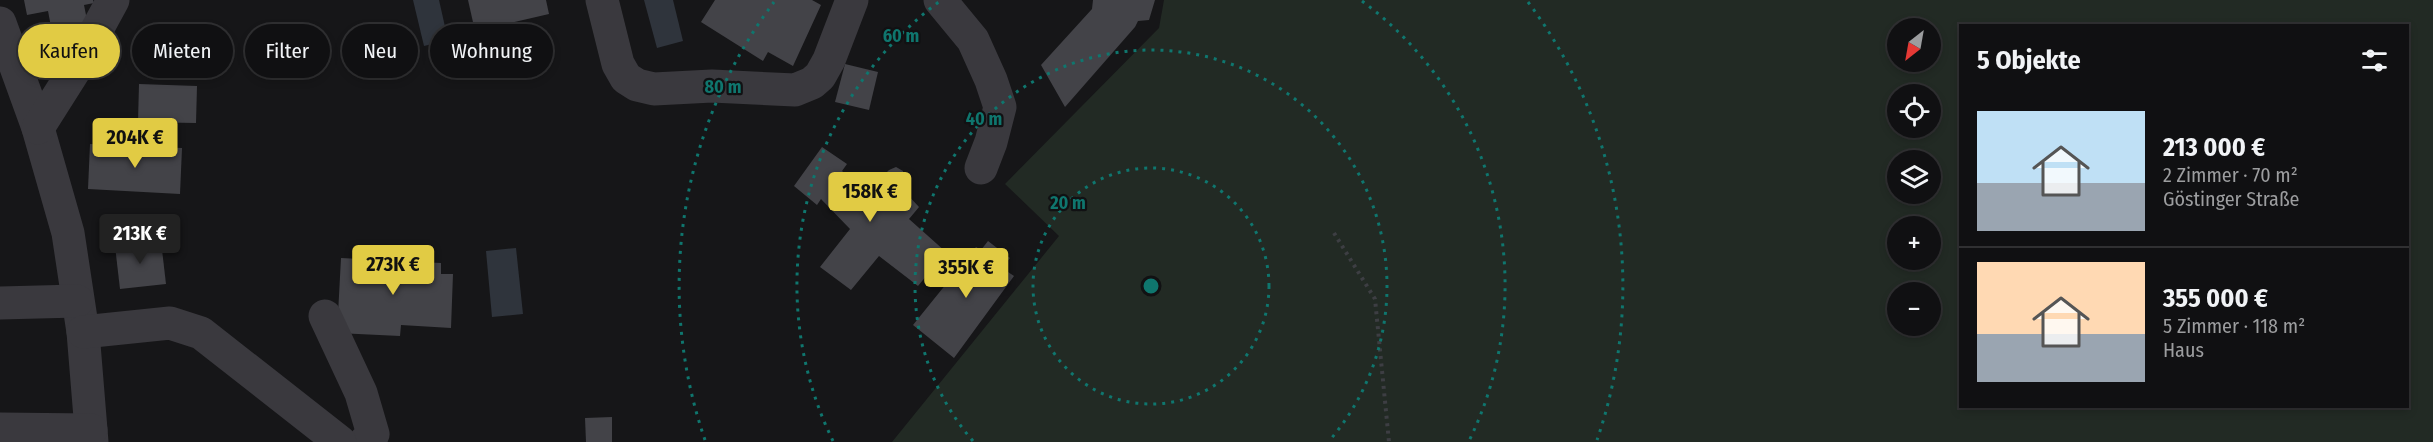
<!DOCTYPE html>
<html lang="de">
<meta charset="utf-8">
<style>
:root{--surface:#101012;--page:#1e1e20;--text:#f1f3f6;--muted:#9c9d9f;--line:#303032;--accent:#e1cb44}
body{margin:0;font-family:"Fira Sans Condensed",sans-serif;background:var(--page);color:var(--text);height:100vh;display:flex;flex-direction:column;font-size:22px;white-space:nowrap}
*{box-sizing:border-box;margin:0}
p{font-size:20px;color:var(--muted)}
.icon{flex:none;width:33px;height:33px;fill:none;stroke:currentColor;stroke-width:2;stroke-linecap:round;stroke-linejoin:round}
.map{position:relative;flex:1;overflow:hidden}
.details{position:absolute;left:1959px;top:24px;width:450px;height:384px;display:flex;flex-direction:column;background:var(--surface);border-radius:0px;box-shadow:0 3px 9px #0003,0 0 0 2px var(--line)}
.details>*{flex:none}
.hud{position:absolute;left:18px;top:24px;width:570px;height:54px;display:flex;gap:12px}
.needle{width:39px;rotate:211deg}
.fabs{position:absolute;left:1887px;top:18px;display:grid;gap:12px}
.fabs a{display:grid;place-items:center;width:54px;height:54px;border-radius:50%;background:var(--surface);box-shadow:0 3px 9px #0003,0 0 0 2px var(--line);font-size:30px}
.price{position:absolute;translate:-50% -51px;padding:0 14px;border-radius:6px;background:var(--accent);color:#111;font-size:20px;line-height:39px;filter:drop-shadow(0 2px 3px #0008)}
.price::after{content:'';position:absolute;left:50%;top:36px;width:18px;height:14px;margin-left:-9px;background:inherit;clip-path:polygon(0 0,100% 0,50% 100%)}
.price.current{background:#222;color:#fff}
ul{padding:0;list-style:none}
li{display:flex;align-items:center;gap:18px;height:150px;padding:0 18px}
li+li{border-top:2px solid var(--line)}
li span{display:grid;place-items:center;flex:none;width:168px;height:120px;border-radius:0px;color:#555}
li>.icon{margin-inline-start:auto}
span .icon{width:72px;height:72px;fill:#fffc;stroke-width:1}
li b{font-size:26px}
h2{display:flex;justify-content:space-between;align-items:center;height:72px;padding:0 18px;font-size:26px}
.chip{padding:0 21px;border-radius:27px;background:var(--surface);box-shadow:0 3px 9px #0003,0 0 0 2px var(--line);font-size:21px;line-height:54px}
.chip.current{background:var(--accent);color:#111}
.map>svg:first-child{display:block}
.green{fill:#222a24;fill-rule:evenodd}
.water{fill:#2f343c}
.building{fill:#434348}
.lines{fill:none;stroke-linecap:round;stroke-linejoin:round}
.path{stroke:#3d3e43;stroke-width:4;stroke-dasharray:3 4.5;stroke-linecap:butt}
.minor{stroke:#3a393e;stroke-width:33}
.ring{fill:none;stroke:#0f766e;stroke-width:3;stroke-dasharray:3 6}
.centre{fill:#0f766e;stroke:#111113;stroke-width:3}
.ring-label{font-size:18px;text-anchor:middle;font-weight:bold;fill:#0f766e;stroke:#111113;stroke-width:4.5;stroke-linejoin:round;paint-order:stroke}
</style>
<div class="map">
<svg width="2433" height="442" viewBox="0 0 2433 442">
<rect width="100%" height="100%" fill="#161618"/>
<!-- green -->
<path class="green" d="M1164,0H2433V442H892L1059,236L1005,184L1159,28ZM1960,26H2408V406H1960ZM1898,28H1930V62H1898ZM1898,94H1930V128H1898ZM1898,160H1930V194H1898ZM1898,226H1930V260H1898ZM1898,292H1930V326H1898Z"/>
<!-- water -->
<g class="water">
<path d="M413,0H439L448,40L424,46Z"/>
<path d="M644,0H673L683,41L657,48Z"/>
<path d="M516,248L523,314L492,317L486,251Z"/>
</g>
<!-- building -->
<g class="building">
<path d="M24,0H93L94,3L84,5L89,30L53,37L48,11L27,15Z"/>
<path d="M468,0H546L549,14L475,31Z"/>
<path d="M715,0H812L821,5L793,66L768,52L763,61L701,22Z"/>
<path d="M1093,0H1155L1149,20L1138,21L1135,27L1065,107L1041,65L1092,9Z"/>
<path d="M845,64L878,72L869,110L835,102Z"/>
<path d="M139,84L197,86L196,123L138,122Z"/>
<path d="M90,144L182,148L180,194L88,189Z"/>
<path d="M822,147L847,164L842,171L852,179L854,177L872,191L886,182L885,174L889,170L896,167L903,171L905,192L919,207L909,219L946,252L918,286L879,256L851,290L820,267L850,229L821,199L817,205L794,186Z"/>
<path d="M161,241L166,284L120,289L115,246Z"/>
<path d="M988,241L1010,258L1002,268L1014,276L954,358L913,325L976,247L981,250Z"/>
<path d="M341,258L441,263V274H453L451,328L401,325L400,336L337,333Z"/>
<path d="M612,417V442H586L585,418Z"/>
</g>
<g class="lines">
<!-- path -->
<path class="path" d="M1334,233L1375,299L1389,442"/>
<!-- minor -->
<g class="minor">
<path d="M602,0L618,64L626,78L637,85L654,89L712,86L795,90L812,83L820,76L829,60L852,0"/>
<path d="M940,0L973,40L991,80L1000,107L991,142L981,168"/>
<path d="M0,23L38,128L68,233L83,332L92,442"/>
<path d="M38,128L76,68L113,0"/>
<path d="M0,303L77,301"/>
<path d="M325,316L361,393L373,434L365,442"/>
<path d="M83,332L170,323L201,333L340,442"/>
<path d="M0,429L91,430"/>
</g>
</g>
<!-- distance rings -->
<g class="ring">
<circle cx="1151" cy="286" r="118"/>
<path d="M973 441A236 236 0 1 1 1329 441"/>
<path d="M833 441A354 354 0 0 1 940 1M1362 1A354 354 0 0 1 1469 441"/>
<path d="M705 440A472 472 0 0 1 774 2M1528 2A472 472 0 0 1 1597 440"/>
</g>
<circle cx="1151" cy="286" r="9" class="centre"/>
<g class="ring-label">
<text x="901" y="42">60 m</text>
<text x="723" y="93">80 m</text>
<text x="984" y="125">40 m</text>
<text x="1068" y="209">20 m</text>
</g>
</svg>
<div class="fabs">
<a><svg class="needle" viewBox="-14 -14 28 28"><path d="M0-13l5 13h-10z" fill="#e53935"/><path d="M0 13l5-13h-10z" fill="#9c9d9f"/></svg></a>
<a><svg class="icon" aria-label="locate" viewBox="0 0 24 24"><circle cx="12" cy="12" r="6"/><path d="M12 2v4M12 18v4M2 12h4M18 12h4"/></svg></a>
<a><svg class="icon" aria-label="layers" viewBox="0 0 24 24"><path d="M12 4l9 5-9 5-9-5zM3 14l9 5 9-5"/></svg></a>
<a>+</a>
<a>−</a>
</div>
<b class="price" style="left:135px;top:169px">204K €</b>
<b class="price" style="left:870px;top:223px">158K €</b>
<b class="price current" style="left:140px;top:265px">213K €</b>
<b class="price" style="left:393px;top:296px">273K €</b>
<b class="price" style="left:966px;top:299px">355K €</b>
<div class="hud">
<a class="chip current">Kaufen</a>
<a class="chip">Mieten</a>
<a class="chip">Filter</a>
<a class="chip">Neu</a>
<a class="chip">Wohnung</a>
</div>
<section class="details">
<h2>5 Objekte<svg class="icon" aria-label="filters" viewBox="0 0 24 24"><path d="M4 7h16M4 17h16"/><circle cx="9" cy="7" r="2"/><circle cx="15" cy="17" r="2"/></svg></h2>
<ul>
<li><span style="background:linear-gradient(#bfe0f5 60%,#9aa5b1 0)"><svg class="icon" aria-label="home" viewBox="0 0 24 24"><path d="M3 11l9-7 9 7M6 9v11h12V9"/></svg></span><div><b>213 000 €</b><p>2 Zimmer · 70 m²</p><p>Göstinger Straße</p></div></li>
<li><span style="background:linear-gradient(#ffd9b3 60%,#9aa5b1 0)"><svg class="icon" aria-label="home" viewBox="0 0 24 24"><path d="M3 11l9-7 9 7M6 9v11h12V9"/></svg></span><div><b>355 000 €</b><p>5 Zimmer · 118 m²</p><p>Haus</p></div></li>
</ul>
</section>
</div>
